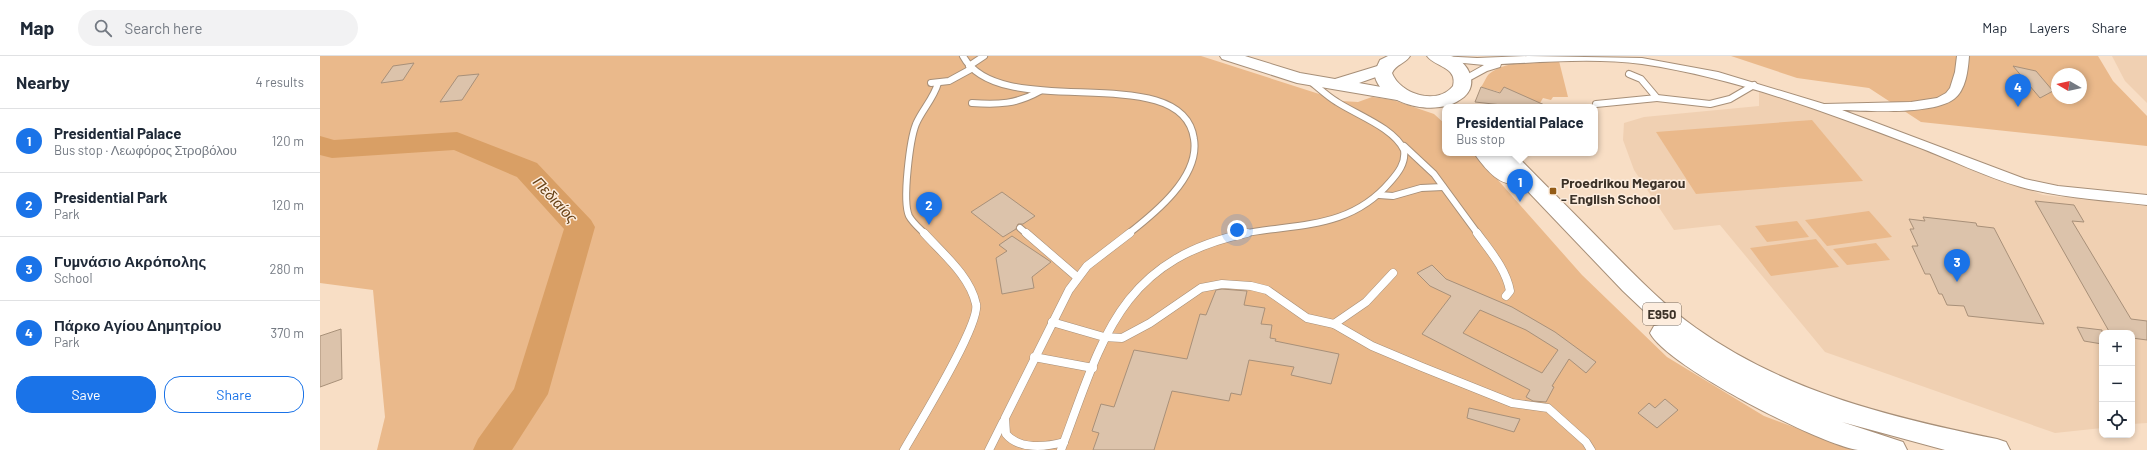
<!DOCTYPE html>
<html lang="en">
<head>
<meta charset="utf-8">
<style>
	:root { --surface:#fff; --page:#f2f2f3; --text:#1f2937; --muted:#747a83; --line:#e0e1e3; --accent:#1a73e8 }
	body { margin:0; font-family:Barlow,sans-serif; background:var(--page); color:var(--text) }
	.controls { position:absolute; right:12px; bottom:12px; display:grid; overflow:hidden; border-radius:8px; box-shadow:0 2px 6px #0003 }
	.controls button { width:36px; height:36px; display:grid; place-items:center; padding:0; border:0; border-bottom:1px solid var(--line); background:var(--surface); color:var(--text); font:20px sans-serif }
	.compass { position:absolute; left:1731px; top:12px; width:36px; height:36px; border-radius:50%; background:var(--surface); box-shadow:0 2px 6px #0003; rotate:279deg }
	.you { position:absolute; left:917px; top:174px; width:14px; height:14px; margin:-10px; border:3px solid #fff; border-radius:50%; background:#1a73e8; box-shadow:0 0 0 6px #1a73e833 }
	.badge { display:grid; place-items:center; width:26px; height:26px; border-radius:50%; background:var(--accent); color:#fff; font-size:13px; font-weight:700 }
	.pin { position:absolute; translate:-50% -33px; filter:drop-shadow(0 1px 2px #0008) }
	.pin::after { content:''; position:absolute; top:21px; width:14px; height:12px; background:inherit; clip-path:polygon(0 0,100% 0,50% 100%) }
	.popup { position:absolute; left:1122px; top:48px; width:156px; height:52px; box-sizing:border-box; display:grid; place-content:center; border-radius:8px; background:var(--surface); filter:drop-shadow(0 1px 3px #0005); font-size:13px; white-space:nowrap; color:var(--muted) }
	.popup b { font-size:15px; color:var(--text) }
	.popup::after { content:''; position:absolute; left:50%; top:100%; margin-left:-8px; border:8px solid transparent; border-top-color:var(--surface) }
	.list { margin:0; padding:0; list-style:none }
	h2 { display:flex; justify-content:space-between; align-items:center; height:52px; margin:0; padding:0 16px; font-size:17px }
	h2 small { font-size:13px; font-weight:400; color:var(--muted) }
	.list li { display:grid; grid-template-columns:26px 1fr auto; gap:12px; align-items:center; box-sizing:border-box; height:64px; padding:0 16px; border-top:1px solid var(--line) }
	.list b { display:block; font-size:15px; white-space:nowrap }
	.list p { margin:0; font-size:13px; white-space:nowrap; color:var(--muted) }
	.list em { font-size:13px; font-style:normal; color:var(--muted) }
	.actions { display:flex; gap:8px; padding:12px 16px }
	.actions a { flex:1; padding:9px 0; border:1px solid var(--accent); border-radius:16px; text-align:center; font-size:14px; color:var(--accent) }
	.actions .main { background:var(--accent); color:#fff }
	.icon { flex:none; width:22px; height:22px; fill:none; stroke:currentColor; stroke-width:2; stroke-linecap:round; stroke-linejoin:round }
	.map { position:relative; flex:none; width:1827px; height:394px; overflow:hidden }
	header { display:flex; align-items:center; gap:24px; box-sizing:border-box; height:56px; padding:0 20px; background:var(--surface); border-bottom:1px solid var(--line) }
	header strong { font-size:19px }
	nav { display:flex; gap:22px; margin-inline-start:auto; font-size:14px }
	.search { width:280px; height:36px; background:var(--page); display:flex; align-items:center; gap:10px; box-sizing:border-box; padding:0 14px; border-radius:22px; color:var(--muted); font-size:15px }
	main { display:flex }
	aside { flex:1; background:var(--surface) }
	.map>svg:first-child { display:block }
</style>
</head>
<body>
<header>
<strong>Map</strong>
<div class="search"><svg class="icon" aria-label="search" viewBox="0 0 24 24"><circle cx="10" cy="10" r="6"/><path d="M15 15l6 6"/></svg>Search here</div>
<nav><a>Map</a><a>Layers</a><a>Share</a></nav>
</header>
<main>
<aside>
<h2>Nearby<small>4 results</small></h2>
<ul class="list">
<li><span class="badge">1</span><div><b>Presidential Palace</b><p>Bus stop · Λεωφόρος Στροβόλου</p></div><em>120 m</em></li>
<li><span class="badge">2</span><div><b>Presidential Park</b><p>Park</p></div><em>120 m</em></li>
<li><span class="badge">3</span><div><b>Γυμνάσιο Ακρόπολης</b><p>School</p></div><em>280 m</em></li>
<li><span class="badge">4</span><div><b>Πάρκο Αγίου Δημητρίου</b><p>Park</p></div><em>370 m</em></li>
</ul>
<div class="actions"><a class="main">Save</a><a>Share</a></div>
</aside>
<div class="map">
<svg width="1827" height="394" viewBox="0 0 1827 394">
	<rect width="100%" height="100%" fill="#f8dec5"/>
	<g fill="#f0d0b2">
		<path d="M1792 0H1827V47L1805 25Z"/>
		<path d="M1439 36 1501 53 1723 139 1827 150V367L1812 368V277H1782V372L1735 377 1505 296 1400 169 1354 174 1314 114 1303 84 1304 67 1324 61 1439 50Z"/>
	</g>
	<g fill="#eab98b" fill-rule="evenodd">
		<path d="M0 0H881L1021 45 1038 46 1052 41 1073 44 1114 58 1125 68V97H1154L1262 219 1347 301 1444 360 1536 394H57L65 361 53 234 0 227Z"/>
		<path d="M1411 0H1778L1793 25 1827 60V90L1601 66 1549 32 1477 22ZM1737 18H1761V42H1737Z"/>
		<path d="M1239 5 1248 41H1233L1231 44 1223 42 1220 47 1161 31C1164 27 1166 21 1169 18 1185 4 1220 5 1239 5Z"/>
		<path d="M1492 64 1543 125 1376 138 1336 76Z"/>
		<path d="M1549 155 1572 181 1507 190 1485 164Z"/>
		<path d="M1477 165 1489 181 1447 186 1435 170Z"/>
		<path d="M1496 183 1519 211 1451 220 1430 192Z"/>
		<path d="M1556 187 1570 204 1527 209 1513 193Z"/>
	</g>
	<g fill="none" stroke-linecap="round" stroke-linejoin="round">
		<path fill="#d99f65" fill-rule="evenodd" d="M137 76 217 107 271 164 275 171 228 338 192 394H153L158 383 194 333 244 173 197 121 134 94 12 102 0 99V80L14 84Z"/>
	</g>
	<g fill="#dcc3ab" stroke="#a89079" fill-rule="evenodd">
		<path d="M94 7 83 24 61 27 73 10Z"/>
		<path d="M1693 10 1716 15 1733 35 1720 42Z"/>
		<path d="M159 18 142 44 120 46 138 20Z"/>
		<path d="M1161 31 1180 37 1184 31 1229 51H1182V49L1155 46Z"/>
		<path d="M682 136 715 160 703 168H698L696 173 683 181 651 156Z"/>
		<path d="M1715 145 1754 149 1764 166 1752 165 1811 263 1827 265V284L1812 282V277H1790Z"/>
		<path d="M1603 161 1656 167 1657 170 1674 172 1724 268 1648 260 1644 250 1627 249 1622 238H1619L1610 218H1605L1592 190H1598L1590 173H1594L1589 163 1605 165Z"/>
		<path d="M692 180 731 206 712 221 714 232 682 238 676 202 687 195 679 189Z"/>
		<path d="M1112 209 1126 223 1192 251 1235 276 1276 306 1266 317 1249 303 1232 330 1234 331 1226 346 1213 345 1206 341 1210 334 1102 278 1131 240 1110 230 1097 217ZM1160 254 1206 274 1238 294 1222 317 1143 277Z"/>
		<path d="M902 233 927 235 924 249 945 252 941 268 952 269 950 282 956 283 955 285 1019 298 1011 328 971 319 974 311 929 304 921 339 911 337 909 345 852 335 834 394H773L779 377 772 375 781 348 794 351 814 294 867 303 880 258 886 259 896 234Z"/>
		<path d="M1757 271 1782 274V288L1764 285Z"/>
		<path d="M21 273 22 323 0 331V280Z"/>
		<path d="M1345 343 1358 354 1337 372 1318 357 1329 347 1335 352Z"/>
		<path d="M1149 352 1200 363 1194 376 1147 362Z"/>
	</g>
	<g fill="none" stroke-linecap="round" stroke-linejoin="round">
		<defs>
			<g id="lane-far1">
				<path d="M643 0C680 69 863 1 874 83 880 121 835 157 808 178"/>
				<path d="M649 10 664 0"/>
				<path d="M1309 18 1321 23 1337 42 1390 48 1410 43 1434 29"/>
				<path d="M611 27 629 25 651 13"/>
				<path d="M652 47C678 49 697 48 720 35"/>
				<path d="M1276 48 1337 42"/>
				<path d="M1084 90 1114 118 1158 178"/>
				<path d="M1059 139 1073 140 1101 132 1123 131"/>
				<path d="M700 172 707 178"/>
				<path d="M605 178C600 173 592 166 589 160 582 145 590 83 596 68 602 54 614 42 618 27"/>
				<path d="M922 178C977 167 1029 174 1070 126 1078 117 1086 107 1084 94 1074 72 1037 59 1017 46 1007 40 999 32 990 25"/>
			</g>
			<g id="lane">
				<path d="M706 177 757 221"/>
				<path d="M1157 177C1170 195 1186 213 1190 235L1186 240"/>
				<path d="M732 266 784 281 802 282 830 267 881 232 902 228 931 230 947 234 987 262 1014 268 1052 290 1102 311 1192 347 1228 352 1266 386 1271 394"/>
				<path d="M1014 268 1046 246 1073 217"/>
				<path d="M714 301 773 312"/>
				<path d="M744 386C726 391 699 394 686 378L685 362 749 234 767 210 810 177"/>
				<path d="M584 394C597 371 661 268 656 248 650 220 623 198 604 177"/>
				<path d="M669 394 683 366"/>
				<path d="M741 394C782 285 798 204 927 177"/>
			</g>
			<path id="street" d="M1119 0 1157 2 1208 0 1322 2 1398 16 1504 48 1591 46 1617 42 1626 37 1630 32 1635 16 1637 0H1649C1648 14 1646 34 1634 43 1613 59 1548 55 1522 54L1705 123 1738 130 1827 139V149C1785 144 1742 142 1701 131 1665 121 1630 103 1595 90 1506 56 1416 22 1322 8 1275 2 1228 6 1181 8L1180 11 1167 15 1143 28 1139 27 1137 25 1139 23 1164 9 1123 5 1119 4 1117 2Z"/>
			<path id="secondary" d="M900 0H925L980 17 1015 23 1064 8 1070 10 1072 13 1070 16 1039 27 1083 35 1089 36 1091 40 1089 44 1083 45 977 27 902 3Z"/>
			<g id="primary">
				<path d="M1068 0H1090C1085 8 1076 8 1072 17 1080 38 1117 50 1133 30 1138 11 1115 11 1107 0 1114 0 1125 0 1131 0 1149 6 1159 28 1144 41 1121 60 1078 52 1060 31 1057 27 1055 22 1054 17L1060 4Z"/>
				<path d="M1154 97H1194C1224 128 1255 158 1285 189 1314 218 1343 249 1376 272 1466 336 1570 361 1677 383L1686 386 1690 394H1625L1522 366 1583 386 1587 394C1572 394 1554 394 1538 394 1499 388 1348 311 1330 277L1334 270 1339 269 1303 235 1197 124 1195 127C1179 131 1163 110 1154 97Z"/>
			</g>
		</defs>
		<use href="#lane-far1" stroke="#a78f78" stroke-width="8"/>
		<use href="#lane" stroke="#a78f78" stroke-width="9"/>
		<use href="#street" stroke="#a78f78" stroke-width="2"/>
		<use href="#secondary" stroke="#a78f78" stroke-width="2"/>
		<use href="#primary" stroke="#a78f78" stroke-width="2"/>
		<use href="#lane-far1" stroke="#fff" stroke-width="6"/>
		<use href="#lane" stroke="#fff" stroke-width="8"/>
		<use href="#street" fill="#fff" fill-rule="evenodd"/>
		<use href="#secondary" fill="#fff" fill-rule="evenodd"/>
		<use href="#primary" fill="#fff" fill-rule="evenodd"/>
	</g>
	<rect fill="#945c17" stroke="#fdedde" stroke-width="1.5" x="1229" y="131" width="8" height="8" rx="2"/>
	<g text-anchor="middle" stroke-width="3" stroke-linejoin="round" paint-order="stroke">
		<rect fill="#fdedde" stroke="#766a5f" stroke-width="1" x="1323" y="247" width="38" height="22" rx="3"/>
		<g font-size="13" font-weight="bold" fill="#3c3228">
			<text x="1342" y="263">E950</text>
		</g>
		<g font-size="14" font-weight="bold" fill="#3c3228" stroke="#fdedde" text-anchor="start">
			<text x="1241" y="132">Proedrikou Megarou<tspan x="1241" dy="16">- English School</tspan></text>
		</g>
		<g font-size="15" font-style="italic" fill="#674115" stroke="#fdedde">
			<text transform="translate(235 144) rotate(47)" y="5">Πεδιαίος</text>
		</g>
	</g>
</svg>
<div class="controls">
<button>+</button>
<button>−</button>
<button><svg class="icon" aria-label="locate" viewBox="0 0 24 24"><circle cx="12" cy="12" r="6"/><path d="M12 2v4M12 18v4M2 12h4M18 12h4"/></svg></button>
</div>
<svg class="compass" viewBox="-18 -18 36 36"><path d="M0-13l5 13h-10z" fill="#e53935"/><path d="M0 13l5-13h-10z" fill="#747a83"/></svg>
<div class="you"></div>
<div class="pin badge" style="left:1200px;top:146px">1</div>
<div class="popup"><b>Presidential Palace</b>Bus stop</div>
<div class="pin badge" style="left:609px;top:169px">2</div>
<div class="pin badge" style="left:1637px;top:226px">3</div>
<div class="pin badge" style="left:1698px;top:51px">4</div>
</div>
</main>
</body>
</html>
